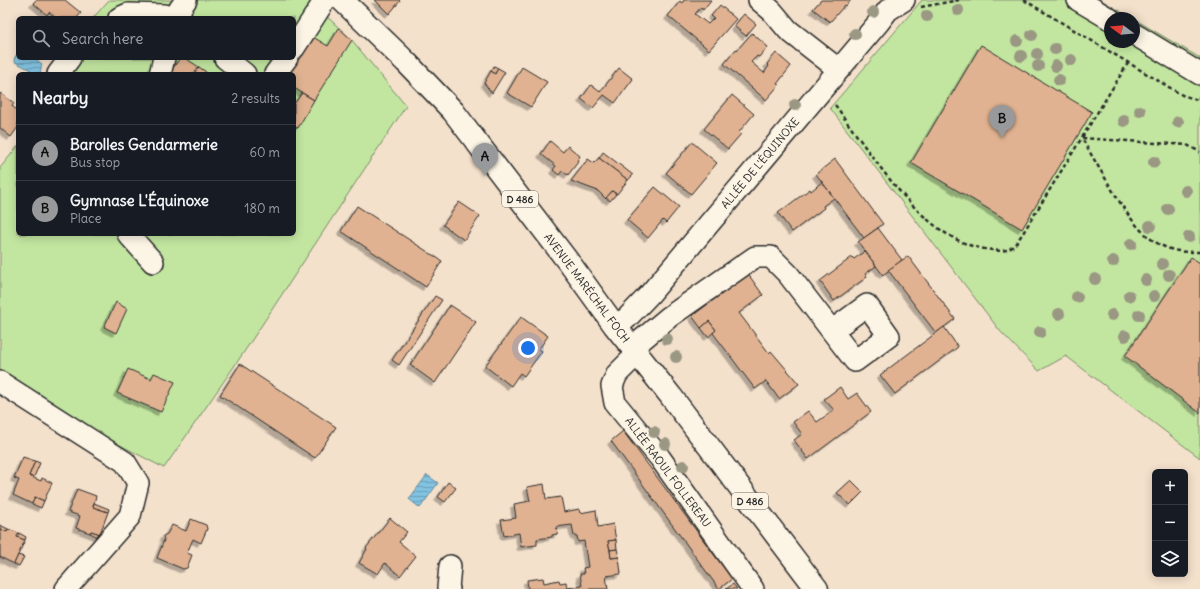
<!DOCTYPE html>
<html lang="en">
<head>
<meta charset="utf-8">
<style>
	:root { --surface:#171b24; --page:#20242c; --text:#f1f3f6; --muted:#9ea1a6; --line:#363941; --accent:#98999b }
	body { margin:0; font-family:Delius,sans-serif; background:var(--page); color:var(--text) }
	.controls { position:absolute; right:12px; bottom:12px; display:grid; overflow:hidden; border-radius:6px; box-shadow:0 2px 10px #0003 }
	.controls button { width:36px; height:36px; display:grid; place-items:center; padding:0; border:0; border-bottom:1px solid var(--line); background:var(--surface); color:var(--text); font:20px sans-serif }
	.compass { position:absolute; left:1104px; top:12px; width:36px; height:36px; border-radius:50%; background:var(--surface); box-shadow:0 2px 10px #0003; rotate:286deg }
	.you { position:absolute; left:528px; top:348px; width:14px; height:14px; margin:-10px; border:3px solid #fff; border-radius:50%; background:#1a73e8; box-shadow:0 0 0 6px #1a73e833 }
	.badge { display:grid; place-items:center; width:26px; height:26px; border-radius:50%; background:var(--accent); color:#111; font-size:13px; font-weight:700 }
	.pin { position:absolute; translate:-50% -33px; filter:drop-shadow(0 1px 2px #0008) }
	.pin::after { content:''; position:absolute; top:21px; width:14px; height:12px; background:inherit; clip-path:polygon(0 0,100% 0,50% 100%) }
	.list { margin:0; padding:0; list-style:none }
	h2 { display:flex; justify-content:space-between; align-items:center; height:52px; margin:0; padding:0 16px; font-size:17px }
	h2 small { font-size:13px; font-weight:400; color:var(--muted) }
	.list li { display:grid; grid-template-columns:26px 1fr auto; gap:12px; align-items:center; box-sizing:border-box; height:56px; padding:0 16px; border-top:1px solid var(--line) }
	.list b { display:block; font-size:15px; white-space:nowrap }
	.list p { margin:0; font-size:13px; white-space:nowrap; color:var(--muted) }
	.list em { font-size:13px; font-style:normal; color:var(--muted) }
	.icon { flex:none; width:22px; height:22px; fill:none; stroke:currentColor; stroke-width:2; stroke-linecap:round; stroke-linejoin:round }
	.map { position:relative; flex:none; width:1200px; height:589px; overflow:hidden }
	.search { position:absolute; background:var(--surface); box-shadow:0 2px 10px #0003; left:16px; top:16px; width:280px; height:44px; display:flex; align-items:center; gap:10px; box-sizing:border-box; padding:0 14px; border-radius:6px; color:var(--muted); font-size:15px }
	.panel { position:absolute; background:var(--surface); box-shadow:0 2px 10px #0003; left:16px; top:72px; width:280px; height:164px; border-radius:6px }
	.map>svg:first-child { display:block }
</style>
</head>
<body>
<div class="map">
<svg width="1200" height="589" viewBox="0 0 1200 589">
	<defs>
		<pattern id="water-rules" width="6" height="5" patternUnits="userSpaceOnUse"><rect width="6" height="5" fill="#82c3e2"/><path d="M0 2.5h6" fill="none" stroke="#6b9fb7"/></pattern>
		<filter id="shadow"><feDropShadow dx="-3.5" dy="3.5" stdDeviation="0" flood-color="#0004"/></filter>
	</defs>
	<rect width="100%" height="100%" fill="#f4e1cc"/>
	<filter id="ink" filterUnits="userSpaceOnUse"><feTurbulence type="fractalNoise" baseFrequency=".025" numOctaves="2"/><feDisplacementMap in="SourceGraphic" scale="8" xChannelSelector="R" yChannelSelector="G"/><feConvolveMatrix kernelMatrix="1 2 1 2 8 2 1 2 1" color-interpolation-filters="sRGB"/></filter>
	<g filter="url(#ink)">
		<g fill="#c2e6a0" stroke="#768866">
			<path d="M109 0H309L351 39 406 106 244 352 164 468 0 382V168L18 146V234H294V74H46L60 58H294V18H93Z"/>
			<path d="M922 0H1101L1132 18H1110V42H1134V19L1200 58V458L1066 356 1039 371 1000 331 830 108Z"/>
		</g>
		<g fill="url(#water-rules)" stroke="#5f8699">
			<path d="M18 52V58H34L42 64 40 74H32L29 69 15 62 14 59Z"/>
			<path d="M427 475 438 483 420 508 409 499Z"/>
		</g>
		<g fill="#e0b291" stroke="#2b2b2b" filter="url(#shadow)">
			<path d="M36 0H65L81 13 77 18H56L49 12 47 15 33 3Z"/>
			<path d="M375 0H399L400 1 389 14Z"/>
			<path d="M684 0H711L703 10 701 7 695 14 708 24 714 18 711 16 720 5 736 19 709 50 668 16 680 1 682 3Z"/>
			<path d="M821 0H851L846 6 845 5 830 22 813 9Z"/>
			<path d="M744 14 756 24 746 36 734 26Z"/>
			<path d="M339 28 352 40 314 100 294 88V74H289L313 37 328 46Z"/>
			<path d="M752 33 768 47 759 57 757 56 751 62 764 73 769 66 767 64 776 53 791 66 777 84 779 85 766 100 724 64 736 49 737 50Z"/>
			<path d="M981 45 1092 112 1022 229 911 163Z"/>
			<path d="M180 58H185L199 67 194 74H169Z"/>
			<path d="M494 66 498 68 495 74 491 71Z"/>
			<path d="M199 67 206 72 204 74H194Z"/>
			<path d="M522 67 547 82 531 107 507 93Z"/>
			<path d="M498 68 505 72 492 93 484 83 491 71 495 74Z"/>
			<path d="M619 68 633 79 615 103 604 95 593 108 581 99 591 85 600 92Z"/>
			<path d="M0 93 14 103 12 106 18 111V127L11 137 0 128Z"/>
			<path d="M302 93 314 100 298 128 294 126V104Z"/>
			<path d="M732 95 754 114 739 132 741 134 728 149 704 129Z"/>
			<path d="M550 141 563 152 568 146 580 156 577 161 578 162 568 175 562 171 559 175 553 170 556 166 541 154Z"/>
			<path d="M692 142 717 163 691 194 666 173Z"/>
			<path d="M603 152 633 175 628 180 599 158Z"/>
			<path d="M599 158 628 180 617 194 612 191 606 199 598 191 571 181 588 159 594 163Z"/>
			<path d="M835 159 883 224 864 238 816 174Z"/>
			<path d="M822 182 834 198 823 206 824 208 792 232 778 213 810 189 811 191Z"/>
			<path d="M655 187 679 207 666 223 663 220 648 238 627 220Z"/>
			<path d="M612 191 616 194 610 201 606 198Z"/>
			<path d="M459 202 480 216 464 240 443 225Z"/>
			<path d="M357 206 442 261 426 287 341 231Z"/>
			<path d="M878 228 902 260 883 275 858 242Z"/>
			<path d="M865 251 876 266 865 274 867 277 834 301 820 281 852 257 854 259Z"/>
			<path d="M908 256 955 319 936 333 888 270Z"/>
			<path d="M1191 257 1200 263V413L1125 356Z"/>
			<path d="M748 274 763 295 739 313 769 353 771 351 799 384 779 399 766 381 755 389 713 333 716 330 709 321 701 328 692 316Z"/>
			<path d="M435 296 442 300 399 365 392 360Z"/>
			<path d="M116 302 127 309 116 333 104 327Z"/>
			<path d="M450 305 476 322 435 383 410 365Z"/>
			<path d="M521 317 548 336 539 349 542 351 524 376 520 373 511 386 485 366Z"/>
			<path d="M709 321 716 330 708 337 701 328Z"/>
			<path d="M944 327 958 347 895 394 880 375Z"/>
			<path d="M240 364 336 427 315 458 220 395Z"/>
			<path d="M128 369 151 379 154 373 175 382 161 412 117 393Z"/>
			<path d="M840 387 848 399 857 393 871 412 808 459 794 440 802 434 793 422 808 411 817 422 834 410 824 399Z"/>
			<path d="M623 431 732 579 719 589 611 441Z"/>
			<path d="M23 457 35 461 29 476 41 481 42 478 52 483 44 501 35 497 32 504 13 495 19 480 14 478Z"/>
			<path d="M35 461 40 463 34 477 29 476Z"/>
			<path d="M851 480 863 492 850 505 837 493Z"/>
			<path d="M448 482 456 488 445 502 438 497Z"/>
			<path d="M544 484 546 499 561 497 564 512 579 509 580 513 596 510 598 527 613 524 616 540 608 541 610 550 611 558 619 557 621 574 606 576 608 589H528L527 580 543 578 544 583 559 580 560 583 566 582 567 588 582 586 580 574H584L583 568 588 567 584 541 578 542 577 536H574L572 525 556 527 558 534 552 535V537L537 539V545L521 547 519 533 504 536 501 520 516 518 514 504 530 501 527 487Z"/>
			<path d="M77 489 96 496 93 507 108 512 100 534 91 531 90 533 76 528 80 516 68 512Z"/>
			<path d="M35 497 44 501 41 508 32 504Z"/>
			<path d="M94 503 109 509 108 512 93 507Z"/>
			<path d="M390 518 407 532 399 542 416 556 400 576 385 563 378 574 359 563 367 549 366 548Z"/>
			<path d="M191 519 206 525 207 529 201 543 193 539 187 553 192 555 187 568 183 569 157 558 164 540 163 536 167 534 172 525 186 531Z"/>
			<path d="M0 525 8 529 7 532 0 529Z"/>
			<path d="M0 529 7 532 8 529 19 533 17 537 25 540 14 564 0 557Z"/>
			<path d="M91 531 100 534 98 537 90 533Z"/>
			<path d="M19 533 26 537 25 540 17 537Z"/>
			<path d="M616 540 617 549 610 550 608 541Z"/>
			<path d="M617 549 619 557 611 558 610 550Z"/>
			<path d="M18 555 24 557 19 566 14 564Z"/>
			<path d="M733 584 737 589H726Z"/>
		</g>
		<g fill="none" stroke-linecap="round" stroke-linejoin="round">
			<defs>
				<g id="minor">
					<path d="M759 0 772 11 788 30 838 69"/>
					<path d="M1078 0 1110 19"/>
					<path d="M119 18 128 14 165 15 170 18"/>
					<path d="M181 18 179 10 186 0"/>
					<path d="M1134 34 1200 74"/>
					<path d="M294 48 325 0"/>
					<path d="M225 58 245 74"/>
					<path d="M58 74 70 58"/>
					<path d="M160 74 164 58"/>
					<path d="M275 74 287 58"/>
					<path d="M128 234 153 262"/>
					<path d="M615 326 627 318 649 295 879 22 888 10 904 0"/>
					<path d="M632 348 669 317 755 257H771L788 274 855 361 889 336 867 305 833 330"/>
					<path d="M638 355 628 363 617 374 612 386 615 403 660 458 753 589"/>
					<path d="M0 382 125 462 138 483 130 516 66 589"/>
					<path d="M449 589 448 588 450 566"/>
				</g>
				<path id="major" d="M342 0 406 62 453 111 573 268 615 326 670 395 817 589"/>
			</defs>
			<use href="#minor" stroke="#2b2b2b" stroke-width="24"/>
			<use href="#major" stroke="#2b2b2b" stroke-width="25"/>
			<g stroke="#2b2b2b" stroke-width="2.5" stroke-dasharray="4 3" stroke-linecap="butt">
				<path d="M1024 0 1182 95 1198 100 1200 96"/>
				<path d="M921 7 959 0"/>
				<path d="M835 105C840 111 844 118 849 125 882 169 927 240 985 249 993 250 1005 253 1012 247 1016 244 1020 237 1023 233L1128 63"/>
				<path d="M1200 252C1190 252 1179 252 1170 249 1141 239 1126 212 1111 188 1101 171 1091 155 1082 138L1187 145 1200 152"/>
			</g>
			<use href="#minor" stroke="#fcf5e5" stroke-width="21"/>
			<use href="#major" stroke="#fcf5e5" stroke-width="22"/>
		</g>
		<g fill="#9a9783">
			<circle cx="958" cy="10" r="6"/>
			<circle cx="873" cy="12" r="6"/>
			<circle cx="927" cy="16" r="6"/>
			<circle cx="855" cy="34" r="6"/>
			<circle cx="1032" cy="35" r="6"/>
			<circle cx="1017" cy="41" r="6"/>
			<circle cx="1055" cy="49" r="6"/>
			<circle cx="1037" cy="54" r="6"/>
			<circle cx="1021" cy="56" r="6"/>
			<circle cx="1071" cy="60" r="6"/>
			<circle cx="1038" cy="66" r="6"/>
			<circle cx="1056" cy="66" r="6"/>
			<circle cx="1059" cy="80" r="6"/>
			<circle cx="795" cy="105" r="6"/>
			<circle cx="1140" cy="111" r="6"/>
			<circle cx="1124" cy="121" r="6"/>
			<circle cx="1178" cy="122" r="6"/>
			<circle cx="1154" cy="162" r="6"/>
			<circle cx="1186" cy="191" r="6"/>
			<circle cx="1168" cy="209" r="6"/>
			<circle cx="1150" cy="226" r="6"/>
			<circle cx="1189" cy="237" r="6"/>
			<circle cx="1131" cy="244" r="6"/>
			<circle cx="1113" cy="261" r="6"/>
			<circle cx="1162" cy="264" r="6"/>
			<circle cx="1169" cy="275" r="6"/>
			<circle cx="1095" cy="279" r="6"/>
			<circle cx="1146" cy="280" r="6"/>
			<circle cx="1129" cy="296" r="6"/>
			<circle cx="1154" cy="296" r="6"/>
			<circle cx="1077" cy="297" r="6"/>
			<circle cx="1059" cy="314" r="6"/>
			<circle cx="1112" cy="315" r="6"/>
			<circle cx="1139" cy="315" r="6"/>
			<circle cx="1040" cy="332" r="6"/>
			<circle cx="1125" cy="336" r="6"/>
			<circle cx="667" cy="339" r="6"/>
			<circle cx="676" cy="357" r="6"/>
			<circle cx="654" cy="432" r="6"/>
			<circle cx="665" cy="444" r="6"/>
			<circle cx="683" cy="466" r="6"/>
		</g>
	</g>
	<g text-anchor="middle" stroke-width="4" stroke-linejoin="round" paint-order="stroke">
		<g fill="#fcf5e5" stroke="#6a6863" stroke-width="1">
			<rect x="502" y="191" width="36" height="16" rx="3"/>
			<rect x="732" y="493" width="36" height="16" rx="3"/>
		</g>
		<g font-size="10" font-weight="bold" fill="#2b2b2b">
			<text x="520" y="203">D 486</text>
			<text x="750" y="505">D 486</text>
		</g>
		<g font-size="11" fill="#2b2b2b" stroke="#fcf5e5">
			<text transform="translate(760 163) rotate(-50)" y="4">ALLÉE DE L'ÉQUINOXE</text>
			<text transform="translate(587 288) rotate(53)" y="4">AVENUE MARÉCHAL FOCH</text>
			<text transform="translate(668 472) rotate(53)" y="4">ALLÉE RAOUL FOLLEREAU</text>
		</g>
	</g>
</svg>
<div class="controls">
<button>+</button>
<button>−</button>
<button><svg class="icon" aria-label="layers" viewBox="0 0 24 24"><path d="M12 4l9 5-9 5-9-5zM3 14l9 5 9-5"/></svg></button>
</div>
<svg class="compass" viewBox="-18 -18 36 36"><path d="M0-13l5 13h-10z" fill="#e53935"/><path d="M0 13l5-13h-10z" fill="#9ea1a6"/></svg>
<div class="you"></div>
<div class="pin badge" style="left:485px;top:176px">A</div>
<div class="pin badge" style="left:1002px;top:138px">B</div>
<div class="search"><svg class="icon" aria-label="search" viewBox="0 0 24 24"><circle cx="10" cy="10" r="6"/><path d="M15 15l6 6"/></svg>Search here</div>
<section class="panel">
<h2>Nearby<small>2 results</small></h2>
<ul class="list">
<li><span class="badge">A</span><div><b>Barolles Gendarmerie</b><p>Bus stop</p></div><em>60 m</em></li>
<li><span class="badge">B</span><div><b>Gymnase L'Équinoxe</b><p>Place</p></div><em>180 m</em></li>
</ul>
</section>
</div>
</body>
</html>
